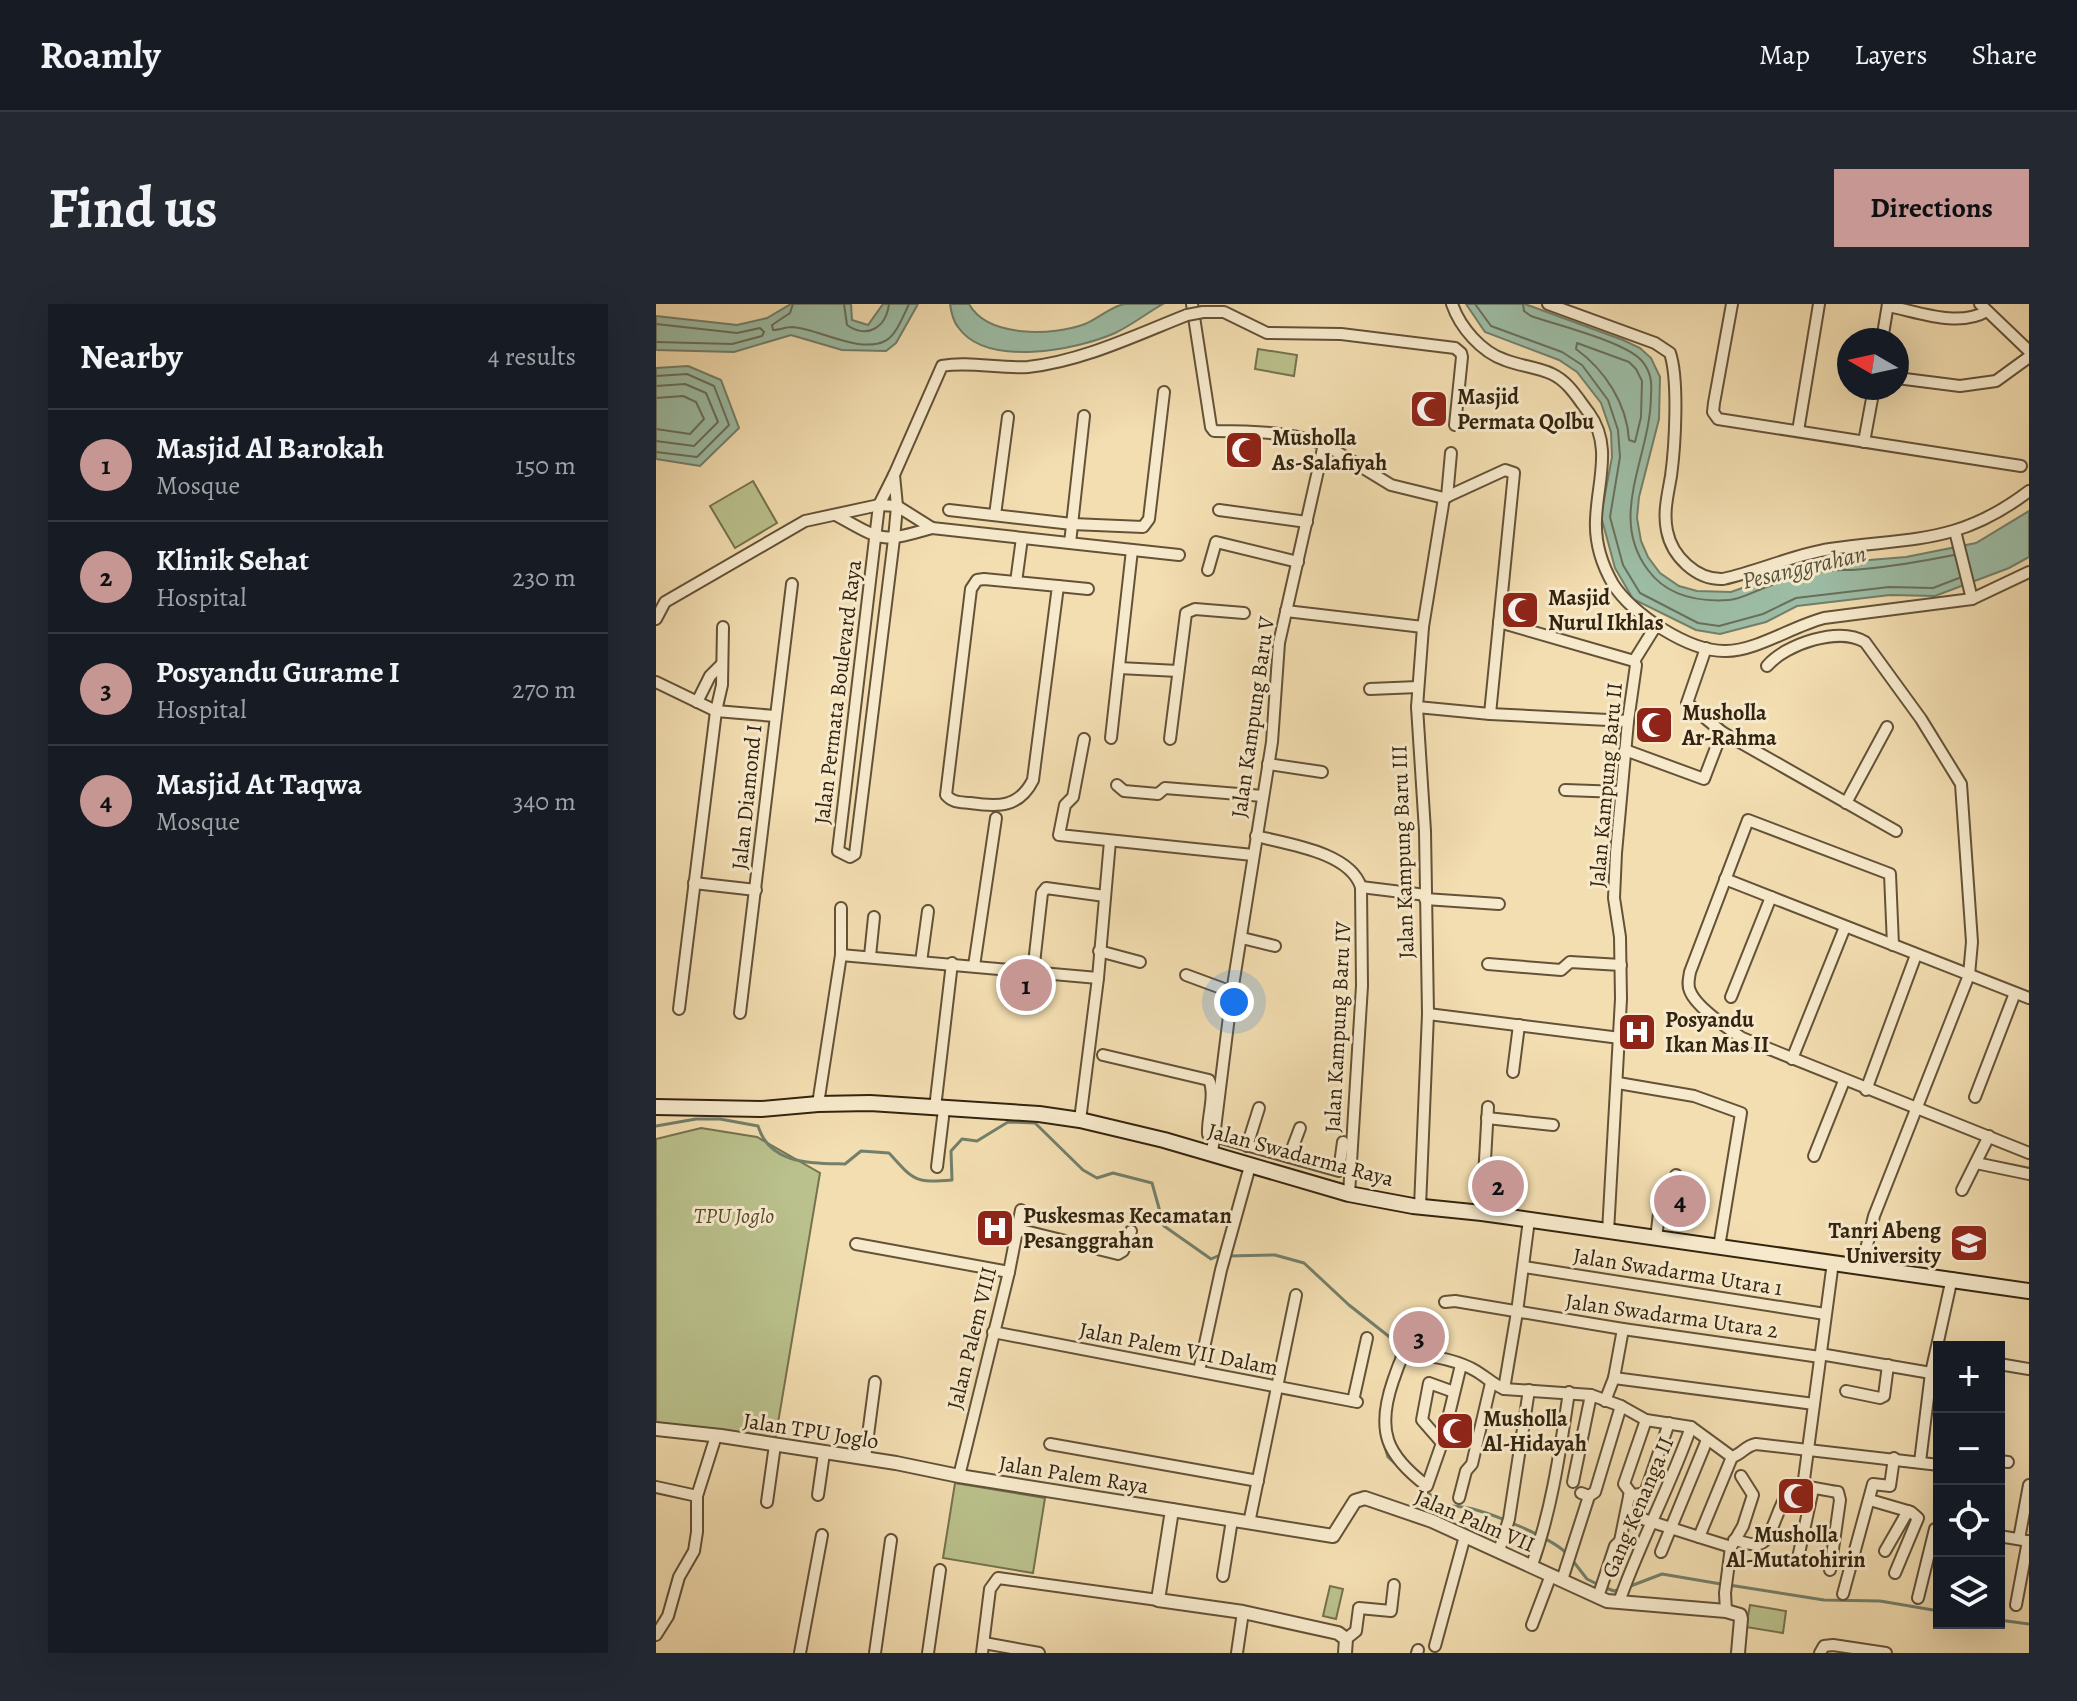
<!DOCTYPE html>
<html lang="en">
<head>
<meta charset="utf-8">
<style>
	:root { --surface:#171b24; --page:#242831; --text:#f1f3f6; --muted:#9ea1a6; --line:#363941; --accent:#c59692 }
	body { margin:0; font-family:Alegreya,serif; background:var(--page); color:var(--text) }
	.controls { position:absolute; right:24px; bottom:24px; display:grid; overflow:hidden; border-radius:0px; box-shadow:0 8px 32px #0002 }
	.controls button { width:72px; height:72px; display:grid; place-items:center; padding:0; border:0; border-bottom:2px solid var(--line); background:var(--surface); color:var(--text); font:40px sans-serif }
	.compass { position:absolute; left:1181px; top:24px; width:72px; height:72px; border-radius:50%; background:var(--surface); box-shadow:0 8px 32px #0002; rotate:279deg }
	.you { position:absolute; left:578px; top:698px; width:28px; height:28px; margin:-20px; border:6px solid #fff; border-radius:50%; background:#1a73e8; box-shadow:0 0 0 12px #1a73e833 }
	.badge { display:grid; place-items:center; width:52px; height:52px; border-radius:50%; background:var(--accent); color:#111; font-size:26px; font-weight:700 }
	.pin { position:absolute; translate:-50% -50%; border:4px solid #fff; box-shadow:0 2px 8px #0006 }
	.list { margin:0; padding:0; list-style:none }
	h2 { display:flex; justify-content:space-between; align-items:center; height:104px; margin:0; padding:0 32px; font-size:34px }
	h2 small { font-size:26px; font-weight:400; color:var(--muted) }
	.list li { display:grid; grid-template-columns:52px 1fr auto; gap:24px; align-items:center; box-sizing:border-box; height:112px; padding:0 32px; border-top:2px solid var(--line) }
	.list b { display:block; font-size:30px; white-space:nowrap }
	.list p { margin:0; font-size:26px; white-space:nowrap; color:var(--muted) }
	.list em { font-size:26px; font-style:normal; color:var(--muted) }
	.icon { flex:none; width:44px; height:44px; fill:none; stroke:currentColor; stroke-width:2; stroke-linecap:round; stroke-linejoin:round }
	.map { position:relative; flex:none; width:1373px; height:1349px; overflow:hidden; border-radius:0px }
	header { display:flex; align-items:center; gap:48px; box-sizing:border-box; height:112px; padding:0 40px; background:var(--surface); border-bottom:2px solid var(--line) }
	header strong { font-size:38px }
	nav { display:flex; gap:44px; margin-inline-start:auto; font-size:28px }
	.intro { display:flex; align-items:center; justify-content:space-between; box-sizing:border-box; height:192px; padding:0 48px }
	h1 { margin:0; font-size:56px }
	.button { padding:20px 36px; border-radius:0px; background:var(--accent); color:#111; font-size:28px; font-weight:700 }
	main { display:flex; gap:48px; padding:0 48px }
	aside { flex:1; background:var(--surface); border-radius:0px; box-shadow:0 8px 32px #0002 }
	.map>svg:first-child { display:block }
</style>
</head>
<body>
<header>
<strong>Roamly</strong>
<nav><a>Map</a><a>Layers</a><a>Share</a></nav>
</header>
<div class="intro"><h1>Find us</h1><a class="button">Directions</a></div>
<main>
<aside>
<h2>Nearby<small>4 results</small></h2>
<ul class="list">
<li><span class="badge">1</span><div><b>Masjid Al Barokah</b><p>Mosque</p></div><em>150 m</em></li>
<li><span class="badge">2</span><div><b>Klinik Sehat</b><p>Hospital</p></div><em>230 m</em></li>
<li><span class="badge">3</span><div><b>Posyandu Gurame I</b><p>Hospital</p></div><em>270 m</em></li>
<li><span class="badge">4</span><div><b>Masjid At Taqwa</b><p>Mosque</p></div><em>340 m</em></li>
</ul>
</aside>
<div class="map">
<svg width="1373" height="1349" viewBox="0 0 1373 1349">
	<rect width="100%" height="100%" fill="#f3deb1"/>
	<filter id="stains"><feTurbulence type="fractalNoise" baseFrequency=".0025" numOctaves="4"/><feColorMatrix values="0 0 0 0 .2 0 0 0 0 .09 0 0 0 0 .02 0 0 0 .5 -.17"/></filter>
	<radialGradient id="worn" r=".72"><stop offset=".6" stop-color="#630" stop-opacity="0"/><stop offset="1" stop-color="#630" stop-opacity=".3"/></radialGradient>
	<g fill="#bac18c" stroke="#76724e" stroke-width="2">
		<path d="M602 45 641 51 638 72 599 65Z"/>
		<path d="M97 177 121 219 79 244 54 202Z"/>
		<path d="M45 824 101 833 164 869 119 1137 0 1123V835Z"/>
		<path d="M299 1179 389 1194 377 1269 287 1254Z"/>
		<path d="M674 1282 687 1285 680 1315 667 1312Z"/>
		<path d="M1094 1301 1130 1307 1127 1329 1090 1323Z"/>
	</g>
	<g fill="#9dbda6" stroke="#737f6a" stroke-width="2">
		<path d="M135 0H195L196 16 212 21 227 0H262L240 39 230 47 186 46 135 31 78 48 0 46V12L81 21 111 14Z"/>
		<path d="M294 0H313C332 34 397 32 429 20 442 15 455 2 469 0 480 0 495 0 507 0 491 9 476 21 459 29 421 46 330 64 302 23 297 17 295 7 294 0Z"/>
		<path d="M810 0H869L967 36 984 44 995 54 1004 73 1003 115 983 193 981 214 985 237 992 253 1004 269 1023 282 1041 287 1075 288 1142 264 1164 260 1250 253 1320 239 1373 207V253L1353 264 1279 292 1234 291 1141 302 1110 318 1064 330 1040 326 977 295 959 264 945 212 956 153 955 128 945 99 921 68 903 56 829 28Z"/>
		<path d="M32 62 65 76 83 124 44 162 0 155V64Z"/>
	</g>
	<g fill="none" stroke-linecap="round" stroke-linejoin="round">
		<g stroke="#68705a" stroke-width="2">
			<path d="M137 0 134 9 116 21 117 26C123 26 130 23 136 23 161 24 203 50 229 37 240 32 248 10 253 0"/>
			<path d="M188 0 191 21C211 35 230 24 233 0"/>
			<path d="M819 0 835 22 906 48 926 61 952 96 962 126 964 153 954 213 967 261 984 289 1042 319 1063 322 1107 310 1140 294 1233 283 1277 284 1303 274"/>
			<path d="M867 0 868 7 875 12C901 21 970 38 986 57 995 68 996 78 995 91 995 152 951 212 992 266 1011 292 1043 298 1073 296 1085 295 1097 288 1108 284 1125 278 1142 272 1160 269 1175 265 1192 267 1208 265 1239 262 1268 257 1298 251"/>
			<path d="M0 20 81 29 104 24 108 28 106 32 76 40 0 38"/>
			<path d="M921 39 973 58 980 65 986 77 985 113 979 138 973 136C971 100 949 66 920 45Z"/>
			<path d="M0 72 31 70 58 82 73 121 41 153 0 148"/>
			<path d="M0 82 29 80 50 89 62 118 38 142 0 137"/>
			<path d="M0 94 27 92 40 98 48 115 34 130 0 125"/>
		</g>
		<g stroke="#737f6a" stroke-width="3">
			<path d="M0 822 40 815H64L102 822C114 861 156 859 189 860L205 847 233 849C258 877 259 879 296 876L295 847 306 835 321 837 352 818 379 819 427 866 441 874 457 869 496 879 508 922 555 955 564 951"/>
			<path d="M572 952 619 951 648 959 693 1001 740 1038V1056"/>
			<path d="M726 1133 732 1153 743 1163"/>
			<path d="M767 1184 787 1202C793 1202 800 1202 806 1203 828 1205 899 1235 912 1251"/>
			<path d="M917 1257 931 1275 943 1281"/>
			<path d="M1073 1281 1168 1296 1224 1297 1283 1307"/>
			<path d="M972 1283 1006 1270 1065 1280"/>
			<path d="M950 1284 958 1287 965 1285"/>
			<path d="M1343 1316 1373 1320"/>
		</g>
		<defs>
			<g id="minor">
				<path d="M536 0 555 123 558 127C596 127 633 128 668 140L735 181 788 194"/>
				<path d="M796 0C804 23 825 48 849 56 864 62 881 63 896 70 913 78 922 95 933 109 957 142 941 179 940 216 939 238 946 261 957 280 976 310 1033 348 1070 347 1100 347 1137 322 1168 314L1316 295 1373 268"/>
				<path d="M892 0 999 39 1014 49C1023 76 1019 143 1015 172 1012 190 1007 208 1011 227 1016 252 1040 276 1067 275 1103 267 1137 251 1174 245 1256 233 1302 241 1373 187"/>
				<path d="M1076 0 1058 99 1057 108 1062 115 1365 162"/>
				<path d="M1324 0 1373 47"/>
				<path d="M1232 2C1263 8 1302 24 1331 7"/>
				<path d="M547 8H568L611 29 685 30 799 44 805 49 806 53 799 121"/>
				<path d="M1226 36 1232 0"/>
				<path d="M1241 74 1304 82 1340 77 1373 53"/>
				<path d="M1142 127 1163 0"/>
				<path d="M1208 138 1218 84"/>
				<path d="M238 171 241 202 238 235 199 550 194 553 182 547 223 201Z"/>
				<path d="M238 171 286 62C313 57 344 65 372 63 427 57 480 31 531 11"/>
				<path d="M791 193 795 149"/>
				<path d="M788 194 849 166 858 169 834 410"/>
				<path d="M293 206 416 220 487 223 493 215 508 88"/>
				<path d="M563 206 651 218"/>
				<path d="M180 211C227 237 224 239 276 224"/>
				<path d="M339 211 352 113"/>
				<path d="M1299 227 1316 295"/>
				<path d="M414 239 428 112"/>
				<path d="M552 266 560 238 642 258"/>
				<path d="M328 275 402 282 377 476C363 504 342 503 314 499 304 498 297 499 290 491L315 285 321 276Z"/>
				<path d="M360 278 366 234"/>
				<path d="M402 282 432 285"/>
				<path d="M630 307 767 323"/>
				<path d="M0 315 9 298 149 217 223 201 241 202 276 224 523 251"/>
				<path d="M843 318 978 357 980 361 972 417 960 549 958 594 964 633 965 695 952 928"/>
				<path d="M1050 344 1031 399 1066 428"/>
				<path d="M978 357 1001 320"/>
				<path d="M1111 362C1130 340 1183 322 1209 338L1265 415 1305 480 1316 638 1313 671 1218 912 1206 962"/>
				<path d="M463 364 522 367"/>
				<path d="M0 378 60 407 119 412"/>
				<path d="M714 385 762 383"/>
				<path d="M41 398 54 372 66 360"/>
				<path d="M761 403 834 410 972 417"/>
				<path d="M455 434 476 246"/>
				<path d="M428 435 417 493 409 501 403 531 597 551"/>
				<path d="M514 435 530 309 539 305 588 309"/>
				<path d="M969 446 1048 475 1066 428 1240 527"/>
				<path d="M612 460 666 468"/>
				<path d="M461 481 468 487 502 490 509 484 607 492"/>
				<path d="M909 486 965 488"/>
				<path d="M1190 499 1231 423"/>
				<path d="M600 532C631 540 694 548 705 583L706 682 693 890"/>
				<path d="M1069 575 1373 694"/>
				<path d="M38 579 100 586"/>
				<path d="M705 583 770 591"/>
				<path d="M769 595 843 600"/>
				<path d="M586 634 619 642"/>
				<path d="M1237 641 1234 570 1092 516 1034 668C1033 675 1031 681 1034 687 1040 703 1071 724 1086 734L1373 849"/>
				<path d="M443 647 484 658"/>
				<path d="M185 651 442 674"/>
				<path d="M214 652 218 613"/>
				<path d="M265 658 272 607"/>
				<path d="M832 660 905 666 914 658 965 661"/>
				<path d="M318 662 340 514"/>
				<path d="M377 668 386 589 390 584 449 592"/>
				<path d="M530 671 576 688"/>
				<path d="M1075 693 1115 593"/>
				<path d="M23 705 60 407 66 381 67 323"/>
				<path d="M84 709 136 280"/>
				<path d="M772 710 964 734"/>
				<path d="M447 751 553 776C560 791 551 813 552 830L558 832 683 867 687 838"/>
				<path d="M1136 755 1189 623"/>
				<path d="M857 768 863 721"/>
				<path d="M962 779 1038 792 1085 809 1063 943"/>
				<path d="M1210 786 1260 651"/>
				<path d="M1319 793 1359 689"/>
				<path d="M162 800 185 651V604"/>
				<path d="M279 804 296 659"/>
				<path d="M831 814 897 821"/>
				<path d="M424 816 442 674 454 537"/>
				<path d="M591 842 603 804"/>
				<path d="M556 849 576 688 616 438 623 339 668 140"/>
				<path d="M1158 852 1188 777"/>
				<path d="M633 853 644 824"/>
				<path d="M1320 859 1373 870"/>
				<path d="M281 863 288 805"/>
				<path d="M1306 886 1333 832"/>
				<path d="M764 903 772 710 769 527 761 403 767 323 788 194"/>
				<path d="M826 909 832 803"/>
				<path d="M361 925 462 950 467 947 475 927"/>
				<path d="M1000 935 1003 909 1020 871"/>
				<path d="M200 940 353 968"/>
				<path d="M868 963 1169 1010"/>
				<path d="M789 998 799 997 967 1025 1164 1053"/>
				<path d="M337 1028 701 1098"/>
				<path d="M1164 1050 1275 1069"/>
				<path d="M1343 1060 1373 1065"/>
				<path d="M805 1061 786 1139 771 1182C730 1151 720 1127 737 1077 741 1067 743 1056 750 1048 773 1052 800 1055 820 1067 830 1073 837 1080 848 1085L935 1091 965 1102 990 1116 1035 1123 1076 1153C1086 1150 1089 1142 1100 1140L1283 1161"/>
				<path d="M543 1067 565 966 594 862"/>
				<path d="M958 1074 1158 1100"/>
				<path d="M848 1085 861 1008 873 916"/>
				<path d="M1190 1087 1224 1094 1228 1092 1232 1061"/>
				<path d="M697 1097 711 1034"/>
				<path d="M949 1097 958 1074 967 1025"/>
				<path d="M786 1139 766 1116 773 1079 798 1088"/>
				<path d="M394 1140 602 1177"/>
				<path d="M209 1154 219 1078"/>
				<path d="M1343 1157 1352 1158"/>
				<path d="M1264 1158 1275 1069 1296 974"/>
				<path d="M303 1172 353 968 365 906"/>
				<path d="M917 1178 935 1091"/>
				<path d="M0 1183 41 1192V1228L38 1247 23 1273 12 1312 0 1331"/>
				<path d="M1147 1183 1177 958"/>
				<path d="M925 1189 933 1192 939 1188 965 1102"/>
				<path d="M162 1191 168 1149"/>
				<path d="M41 1192 60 1132"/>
				<path d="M973 1192 989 1189 1013 1119"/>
				<path d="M803 1194 810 1167 816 1160 835 1079"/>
				<path d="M1214 1196 1255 1208 1262 1214 1239 1269"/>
				<path d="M111 1198 119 1141"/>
				<path d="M971 1210 1043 1233"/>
				<path d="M593 1219 640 991"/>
				<path d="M1343 1232 1367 1236"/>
				<path d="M1363 1235 1373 1181"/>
				<path d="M1078 1236C1085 1237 1096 1242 1103 1240 1117 1238 1122 1195 1136 1186 1148 1179 1169 1187 1182 1188L1184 1196 1174 1266"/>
				<path d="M1075 1243 1043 1233 1076 1153"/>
				<path d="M843 1247 853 1215 873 1086"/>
				<path d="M1229 1247 1252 1207"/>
				<path d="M1005 1248 1051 1136"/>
				<path d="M1142 1254 1157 1185"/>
				<path d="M876 1261C896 1205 904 1147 913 1088"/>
				<path d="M567 1272 576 1216"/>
				<path d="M906 1276 933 1192"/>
				<path d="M1187 1290 1217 1180 1234 1182 1238 1154"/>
				<path d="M942 1293 959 1242 964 1237 974 1188 968 1180 990 1116"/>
				<path d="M1262 1294 1279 1225"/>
				<path d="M963 1298C984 1238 1014 1183 1035 1123"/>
				<path d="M1360 1301 1372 1237"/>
				<path d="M1070 1307 1069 1289 1075 1243 1087 1222 1097 1191 1085 1172"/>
				<path d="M876 1321 895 1271"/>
				<path d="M690 1335 700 1327 703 1304 735 1307 738 1281"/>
				<path d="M328 1339 383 1349"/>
				<path d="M779 1342 809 1232"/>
				<path d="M144 1349 166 1231"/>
				<path d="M219 1349 235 1236"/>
				<path d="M272 1349 284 1266"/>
				<path d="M326 1349 334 1285 342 1274 502 1296"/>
				<path d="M581 1349 587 1308"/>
				<path d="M761 1349 762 1346"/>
				<path d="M1164 1349 1168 1342 1177 1341 1230 1349"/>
			</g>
			<g id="tertiary">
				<path d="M0 1125 65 1132 240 1159 303 1172 516 1206 502 1296 587 1308 682 1329 690 1335 689 1349"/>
				<path d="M516 1206 677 1232 699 1197 709 1194 776 1217 951 1297 1070 1307 1084 1311 1085 1315 1082 1349"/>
			</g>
			<path id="secondary" d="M0 803 105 805 162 800 214 799 383 810 424 816 508 836 693 890 757 902 826 909 1373 987"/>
		</defs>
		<use href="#minor" stroke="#635238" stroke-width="14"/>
		<use href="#tertiary" stroke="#635238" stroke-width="16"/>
		<use href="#secondary" stroke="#33230f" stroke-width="18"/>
		<use href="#minor" stroke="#f7eacc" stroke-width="10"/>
		<use href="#tertiary" stroke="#f7eacc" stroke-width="12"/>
		<use href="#secondary" stroke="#f7eacc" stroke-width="14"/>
		<defs>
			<path id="minor-bridge" d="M531 11 547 8"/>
		</defs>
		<use href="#minor-bridge" stroke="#635238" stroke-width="14" stroke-linecap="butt"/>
		<use href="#minor-bridge" stroke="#f7eacc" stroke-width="10"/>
	</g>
	<defs>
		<symbol id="mosque-square" viewBox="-11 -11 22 22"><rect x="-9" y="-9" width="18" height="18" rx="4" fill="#8f2418" stroke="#f7eacc"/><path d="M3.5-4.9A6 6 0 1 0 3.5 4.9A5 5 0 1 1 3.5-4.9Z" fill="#fff"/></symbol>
		<symbol id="hospital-square" viewBox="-11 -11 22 22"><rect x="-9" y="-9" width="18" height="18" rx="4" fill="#8f2418" stroke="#f7eacc"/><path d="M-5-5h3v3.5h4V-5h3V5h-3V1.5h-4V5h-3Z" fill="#fff"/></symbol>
		<symbol id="university-square" viewBox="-11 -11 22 22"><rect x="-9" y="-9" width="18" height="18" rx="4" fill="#8f2418" stroke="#f7eacc"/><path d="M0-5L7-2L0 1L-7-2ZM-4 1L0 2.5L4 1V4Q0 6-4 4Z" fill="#fff"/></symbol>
	</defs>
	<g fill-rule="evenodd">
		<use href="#mosque-square" x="751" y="83" width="44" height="44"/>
		<use href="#mosque-square" x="566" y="124" width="44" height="44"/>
		<use href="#mosque-square" x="842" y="284" width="44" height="44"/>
		<use href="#mosque-square" x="976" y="399" width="44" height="44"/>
		<use href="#hospital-square" x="959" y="706" width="44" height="44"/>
		<use href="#hospital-square" x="317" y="902" width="44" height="44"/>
		<use href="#university-square" x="1291" y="917" width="44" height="44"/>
		<use href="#mosque-square" x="777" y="1105" width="44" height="44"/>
		<use href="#mosque-square" x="1118" y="1170" width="44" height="44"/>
	</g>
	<g text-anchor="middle" stroke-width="6" stroke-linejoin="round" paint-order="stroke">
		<g font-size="22" font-weight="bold" fill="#33230f" stroke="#f7eacc" text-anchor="start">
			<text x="801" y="100">Masjid<tspan x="801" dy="25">Permata Qolbu</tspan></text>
			<text x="616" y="141">Musholla<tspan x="616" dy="25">As-Salafiyah</tspan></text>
			<text x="892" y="301">Masjid<tspan x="892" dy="25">Nurul Ikhlas</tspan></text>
			<text x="1026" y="416">Musholla<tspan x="1026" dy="25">Ar-Rahma</tspan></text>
			<text x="1009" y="723">Posyandu<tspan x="1009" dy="25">Ikan Mas II</tspan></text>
			<text x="367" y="919">Puskesmas Kecamatan<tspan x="367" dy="25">Pesanggrahan</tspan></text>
			<text x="1285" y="934" text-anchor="end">Tanri Abeng<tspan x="1285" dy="25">University</tspan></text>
			<text x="827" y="1122">Musholla<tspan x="827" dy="25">Al-Hidayah</tspan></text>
			<text x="1140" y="1238" text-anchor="middle">Musholla<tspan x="1140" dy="25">Al-Mutatohirin</tspan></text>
		</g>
		<g font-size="22" fill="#33230f" stroke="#f7eacc">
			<text transform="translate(181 388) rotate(-83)" y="8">Jalan Permata Boulevard Raya</text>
			<text transform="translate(596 413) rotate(-82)" y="8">Jalan Kampung Baru V</text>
			<text transform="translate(949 481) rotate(-85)" y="8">Jalan Kampung Baru II</text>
			<text transform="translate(90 493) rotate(-84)" y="8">Jalan Diamond I</text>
			<text transform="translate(746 548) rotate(-92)" y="8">Jalan Kampung Baru III</text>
			<text transform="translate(681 723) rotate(-87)" y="8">Jalan Kampung Baru IV</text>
			<text transform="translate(645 850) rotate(15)" y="8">Jalan Swadarma Raya</text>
			<text transform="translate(1022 967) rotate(9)" y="8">Jalan Swadarma Utara 1</text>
			<text transform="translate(1016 1011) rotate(8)" y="8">Jalan Swadarma Utara 2</text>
			<text transform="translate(315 1034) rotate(-76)" y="8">Jalan Palem VIII</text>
			<text transform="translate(523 1044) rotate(11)" y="8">Jalan Palem VII Dalam</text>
			<text transform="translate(155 1126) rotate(9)" y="8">Jalan TPU Joglo</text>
			<text transform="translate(418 1170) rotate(9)" y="8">Jalan Palem Raya</text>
			<text transform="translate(981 1203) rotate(-67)" y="8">Gang Kenanga II</text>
			<text transform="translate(819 1216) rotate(23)" y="8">Jalan Palm VII</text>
		</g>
		<g font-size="22" font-style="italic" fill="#554a2e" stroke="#f7eacc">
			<text x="78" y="919">TPU Joglo</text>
		</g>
		<g font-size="24" font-style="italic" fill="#53513c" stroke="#f7eacc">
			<text transform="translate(1148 263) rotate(-13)" y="8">Pesanggrahan</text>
		</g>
	</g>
	<rect width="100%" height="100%" filter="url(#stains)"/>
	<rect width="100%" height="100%" fill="url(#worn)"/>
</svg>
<div class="controls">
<button>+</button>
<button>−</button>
<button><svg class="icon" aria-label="locate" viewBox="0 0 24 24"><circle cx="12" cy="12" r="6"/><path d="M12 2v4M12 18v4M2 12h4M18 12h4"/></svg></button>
<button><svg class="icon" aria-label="layers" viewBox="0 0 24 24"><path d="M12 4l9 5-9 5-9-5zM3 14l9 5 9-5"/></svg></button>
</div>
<svg class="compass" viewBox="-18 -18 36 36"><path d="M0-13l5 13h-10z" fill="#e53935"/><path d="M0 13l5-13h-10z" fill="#9ea1a6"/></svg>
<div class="you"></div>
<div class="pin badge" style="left:370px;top:681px">1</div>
<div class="pin badge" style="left:842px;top:882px">2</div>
<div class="pin badge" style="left:763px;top:1033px">3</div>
<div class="pin badge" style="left:1024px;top:897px">4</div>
</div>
</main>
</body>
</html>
